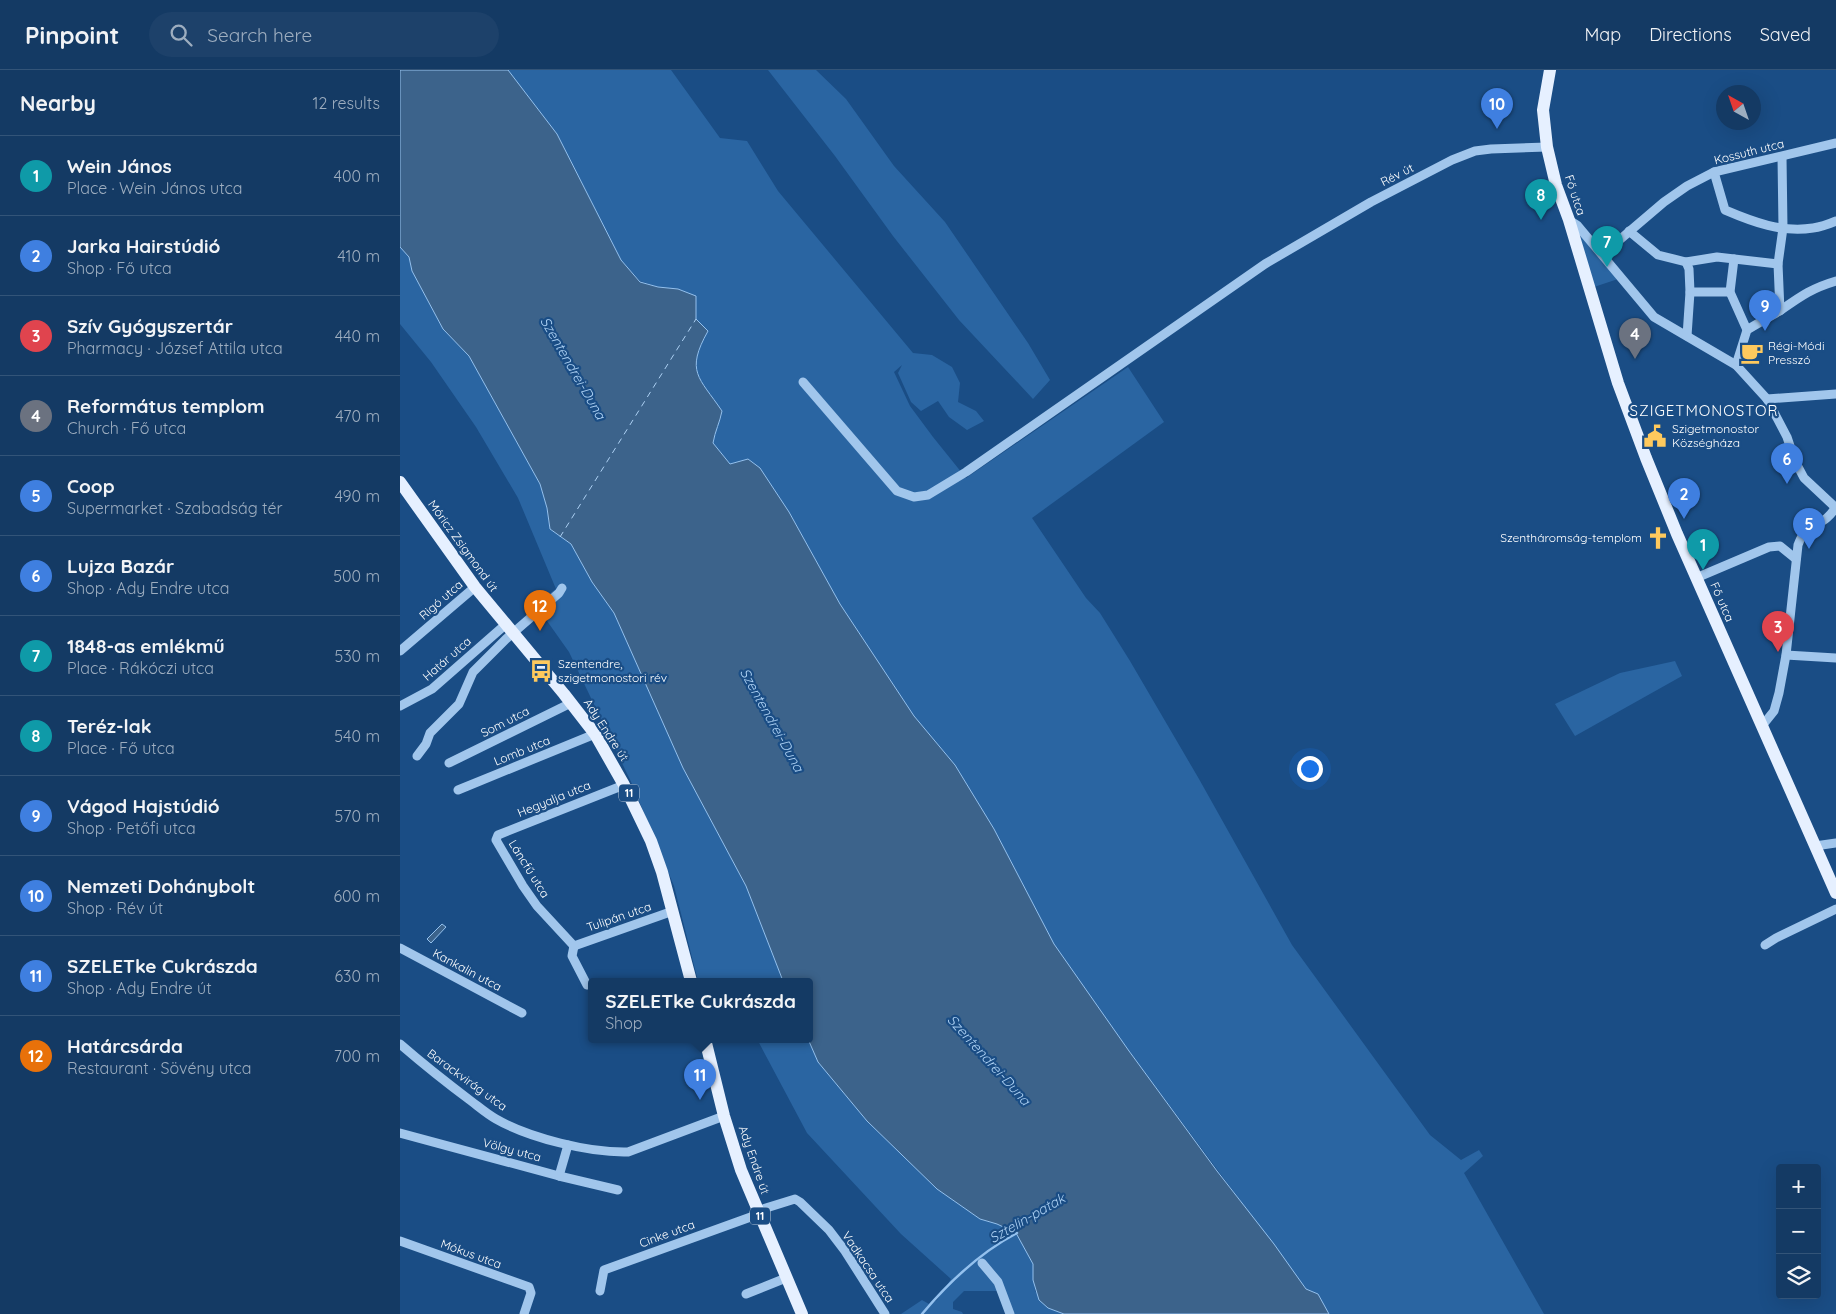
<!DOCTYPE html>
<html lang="en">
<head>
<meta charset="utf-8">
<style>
	:root { --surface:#143a64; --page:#1d416a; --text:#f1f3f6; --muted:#9dadbf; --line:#335478; --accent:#bca0f2 }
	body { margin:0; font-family:Quicksand,sans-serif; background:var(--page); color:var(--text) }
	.controls { position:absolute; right:15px; bottom:15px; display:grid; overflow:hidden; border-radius:5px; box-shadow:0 5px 20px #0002 }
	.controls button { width:45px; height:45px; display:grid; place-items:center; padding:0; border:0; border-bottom:1px solid var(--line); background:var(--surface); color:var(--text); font:25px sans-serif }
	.compass { position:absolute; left:1316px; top:15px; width:45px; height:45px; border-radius:50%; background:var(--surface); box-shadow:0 5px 20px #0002; rotate:320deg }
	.you { position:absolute; left:909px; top:698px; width:18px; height:18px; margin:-12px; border:4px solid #fff; border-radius:50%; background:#1a73e8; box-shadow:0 0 0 8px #1a73e833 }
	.badge { display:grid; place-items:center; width:32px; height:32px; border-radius:50%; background:var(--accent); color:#fff; font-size:16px; font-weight:700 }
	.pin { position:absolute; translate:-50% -41px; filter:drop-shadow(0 1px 2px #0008) }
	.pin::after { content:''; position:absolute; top:26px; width:18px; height:15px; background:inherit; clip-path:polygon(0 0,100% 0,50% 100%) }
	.popup { position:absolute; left:188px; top:908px; width:225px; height:65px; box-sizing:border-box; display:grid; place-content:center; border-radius:5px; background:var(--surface); filter:drop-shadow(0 1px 4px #0005); font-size:16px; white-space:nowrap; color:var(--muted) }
	.popup b { font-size:19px; color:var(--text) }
	.popup::after { content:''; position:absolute; left:50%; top:100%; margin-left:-10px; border:10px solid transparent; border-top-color:var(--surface) }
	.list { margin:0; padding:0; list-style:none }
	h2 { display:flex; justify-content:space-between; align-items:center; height:65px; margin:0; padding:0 20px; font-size:21px }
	h2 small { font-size:16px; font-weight:400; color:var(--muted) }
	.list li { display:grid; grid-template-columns:32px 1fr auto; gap:15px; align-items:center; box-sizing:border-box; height:80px; padding:0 20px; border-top:1px solid var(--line) }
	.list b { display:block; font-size:19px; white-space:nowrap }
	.list p { margin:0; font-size:16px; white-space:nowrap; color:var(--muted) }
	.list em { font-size:16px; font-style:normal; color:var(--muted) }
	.icon { flex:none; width:28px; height:28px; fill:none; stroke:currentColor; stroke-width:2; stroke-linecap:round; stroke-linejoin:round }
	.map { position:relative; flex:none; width:1436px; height:1244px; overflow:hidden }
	header { display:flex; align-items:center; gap:30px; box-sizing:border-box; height:70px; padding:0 25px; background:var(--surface); border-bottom:1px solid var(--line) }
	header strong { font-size:24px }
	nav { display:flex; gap:28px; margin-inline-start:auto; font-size:18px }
	.search { width:350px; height:45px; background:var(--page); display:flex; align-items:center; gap:12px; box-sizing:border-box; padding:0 18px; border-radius:28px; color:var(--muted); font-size:19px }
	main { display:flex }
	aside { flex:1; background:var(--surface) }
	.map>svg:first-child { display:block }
</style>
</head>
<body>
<header>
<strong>Pinpoint</strong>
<div class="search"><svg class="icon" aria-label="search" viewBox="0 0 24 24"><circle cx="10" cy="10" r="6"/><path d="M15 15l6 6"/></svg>Search here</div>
<nav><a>Map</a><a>Directions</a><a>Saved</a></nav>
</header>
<main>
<aside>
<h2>Nearby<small>12 results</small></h2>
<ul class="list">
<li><span class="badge" style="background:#0f9aa8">1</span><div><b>Wein János</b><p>Place · Wein János utca</p></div><em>400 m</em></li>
<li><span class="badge" style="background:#3f7fe0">2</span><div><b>Jarka Hairstúdió</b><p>Shop · Fő utca</p></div><em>410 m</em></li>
<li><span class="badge" style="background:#e0444e">3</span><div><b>Szív Gyógyszertár</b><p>Pharmacy · József Attila utca</p></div><em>440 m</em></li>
<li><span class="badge" style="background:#6b7280">4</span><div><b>Református templom</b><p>Church · Fő utca</p></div><em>470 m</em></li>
<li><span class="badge" style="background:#3f7fe0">5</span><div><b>Coop</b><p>Supermarket · Szabadság tér</p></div><em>490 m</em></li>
<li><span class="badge" style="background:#3f7fe0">6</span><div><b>Lujza Bazár</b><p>Shop · Ady Endre utca</p></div><em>500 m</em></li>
<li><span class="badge" style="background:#0f9aa8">7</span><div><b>1848-as emlékmű</b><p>Place · Rákóczi utca</p></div><em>530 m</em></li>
<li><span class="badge" style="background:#0f9aa8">8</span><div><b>Teréz-lak</b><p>Place · Fő utca</p></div><em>540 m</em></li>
<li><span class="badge" style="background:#3f7fe0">9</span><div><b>Vágod Hajstúdió</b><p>Shop · Petőfi utca</p></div><em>570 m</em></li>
<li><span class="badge" style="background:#3f7fe0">10</span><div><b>Nemzeti Dohánybolt</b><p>Shop · Rév út</p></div><em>600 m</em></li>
<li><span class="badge" style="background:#3f7fe0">11</span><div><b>SZELETke Cukrászda</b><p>Shop · Ady Endre út</p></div><em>630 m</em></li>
<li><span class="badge" style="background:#e8710a">12</span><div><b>Határcsárda</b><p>Restaurant · Sövény utca</p></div><em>700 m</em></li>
</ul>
</aside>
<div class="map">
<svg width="1436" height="1244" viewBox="0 0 1436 1244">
	<rect width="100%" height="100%" fill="#1a4d85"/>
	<g fill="#2a65a2">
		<path d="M108 0H271L320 68 347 71 378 121 513 283 532 285 552 297 560 313 558 332 576 341 584 351 567 360 549 347 538 331 521 341 511 332 498 303 502 295 494 302 510 336 533 367 566 408 728 297 764 352 632 448 686 528 700 543 730 591 799 709 892 875 1030 1065 1061 1090 1079 1080 1083 1086 1064 1103 1144 1244H929L918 1224 906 1219 729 981 654 874 594 759 555 695 514 646 440 534 389 442 360 398 348 389 330 394 313 373 316 359 321 348 322 341C299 307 285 303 308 261L296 249V226L278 219 258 217 240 211 221 190 157 64Z"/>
		<path d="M368 0H416L446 29 494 96 545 152 628 273 650 310 633 329 559 250 493 166 435 86Z"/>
		<path d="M1175 159 1218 209 1194 217Z"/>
		<path d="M0 177 9 187 12 201 43 259 69 286 140 414 147 438 150 459 171 474 192 512 214 543 283 698 346 816 383 911H298L274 816 232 714 169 582 135 534 156 519 118 428 76 357 31 292 0 254Z"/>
		<path d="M1275 591 1282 606 1175 666 1155 634 1220 603Z"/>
		<path d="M357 969H408L418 992 467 1051 537 1119 580 1149 597 1154 616 1162 633 1194 635 1221 648 1238 664 1244H612L604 1221H564L553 1232V1239L562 1242 563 1244H501L522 1230 529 1234 537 1230 551 1209 501 1164 407 1063Z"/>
	</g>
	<g fill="#3c638b" stroke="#94c1ee">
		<path d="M0 0H108L157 64 221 190 240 212 258 217 278 219 296 226V249L308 261C285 302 299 307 322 341 320 352 315 361 313 373L330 394 348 389 360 398 389 442 440 534 514 646 555 695 594 759 654 874 729 981 817 1101 874 1174 906 1219 918 1224 929 1244H664L648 1238 639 1230 633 1210V1194L616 1163 597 1154 580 1149 537 1119 467 1051 418 992 408 969 409 911H383L346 816 283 698 214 543 192 512 171 474 150 459 147 438 140 414 69 286 43 259 12 201 9 187 0 177Z"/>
		<path d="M42 854 46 857 31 873 27 869Z"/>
	</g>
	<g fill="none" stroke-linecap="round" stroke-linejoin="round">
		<path stroke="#94c1ee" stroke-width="2.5" d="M522 1244C548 1213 581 1182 617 1163"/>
		<path stroke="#acd0f3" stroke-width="1" stroke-dasharray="6 5" stroke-linecap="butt" d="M160 467 296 249"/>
		<g stroke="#a1c6ec" stroke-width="9">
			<path d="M1314 102 1325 140C1353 152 1382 163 1413 158 1421 157 1429 154 1436 151"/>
			<path d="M1169 150 1177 155 1254 247 1336 295 1367 329 1387 367 1395 391 1404 408 1436 438"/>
			<path d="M1229 161 1258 185 1286 192 1317 187 1378 194"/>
			<path d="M1203 184 1264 132 1287 116 1314 102 1436 73"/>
			<path d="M1334 189 1330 222 1347 260"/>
			<path d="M1286 192 1289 199 1290 222H1330"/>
			<path d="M1380 241 1378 194 1383 158 1382 87"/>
			<path d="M1287 266 1290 222"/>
			<path d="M1336 295 1347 260C1358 253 1370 247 1381 240 1401 226 1412 218 1436 211"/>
			<path d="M403 312 497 421 514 427 528 425 566 402 865 194 971 132 1052 90 1075 81 1091 79 1147 77"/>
			<path d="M1367 329 1436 324"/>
			<path d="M1296 508 1369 477 1380 476 1396 489"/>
			<path d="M0 581 75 517"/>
			<path d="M1386 585 1436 588"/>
			<path d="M0 636 32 619 105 555"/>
			<path d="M1362 656 1374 641 1379 623 1386 585 1398 475C1400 470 1402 464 1406 461 1417 452 1427 452 1435 438"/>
			<path d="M17 686 26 674 30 663 59 634 73 602 106 569 159 523 162 518"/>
			<path d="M49 693 171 633"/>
			<path d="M58 720 195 664"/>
			<path d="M1415 776 1436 773"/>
			<path d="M1365 875 1376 868 1436 839"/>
			<path d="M174 876 137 836 123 816 96 770 98 765 224 715"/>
			<path d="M174 876 273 841"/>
			<path d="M174 876 172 886 187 915"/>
			<path d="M0 878 122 943"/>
			<path d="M0 974C23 994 47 1013 71 1031 79 1037 87 1044 96 1049 129 1068 190 1083 228 1082L324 1046"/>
			<path d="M0 1063 159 1106 218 1120"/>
			<path d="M159 1106 168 1075"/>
			<path d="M0 1171 129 1217 131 1223 124 1244"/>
			<path d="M582 1193 598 1212 610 1244"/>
			<path d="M200 1221 204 1200 359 1144 363 1139 395 1129 400 1132 429 1160 445 1181 485 1244"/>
			<path d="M346 1224 386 1208"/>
		</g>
		<g stroke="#e6f0ff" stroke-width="12">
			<path d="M1150 0 1143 40 1147 77 1156 115 1169 150 1218 313 1246 388 1277 464 1436 823"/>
			<path d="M0 412 75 517 164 624 195 664 224 715 251 771 262 802 291 911"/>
			<path d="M305 969 324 1046 341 1100 402 1244"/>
		</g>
	</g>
	<defs>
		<symbol id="cafe-bare" viewBox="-9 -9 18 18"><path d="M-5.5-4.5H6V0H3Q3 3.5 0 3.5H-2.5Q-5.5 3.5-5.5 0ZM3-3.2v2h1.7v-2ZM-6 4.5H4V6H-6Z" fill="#fec95d" stroke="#1a4d85" stroke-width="2.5" paint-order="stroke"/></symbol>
		<symbol id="civic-bare" viewBox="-9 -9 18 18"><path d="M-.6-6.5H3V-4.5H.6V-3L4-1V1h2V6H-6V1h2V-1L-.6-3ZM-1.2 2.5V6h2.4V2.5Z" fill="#fec95d" stroke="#1a4d85" stroke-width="2.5" paint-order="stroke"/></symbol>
		<symbol id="church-bare" viewBox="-9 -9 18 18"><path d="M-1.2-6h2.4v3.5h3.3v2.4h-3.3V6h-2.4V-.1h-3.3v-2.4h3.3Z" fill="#fec95d" stroke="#1a4d85" stroke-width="2.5" paint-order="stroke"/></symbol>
		<symbol id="bus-bare" viewBox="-9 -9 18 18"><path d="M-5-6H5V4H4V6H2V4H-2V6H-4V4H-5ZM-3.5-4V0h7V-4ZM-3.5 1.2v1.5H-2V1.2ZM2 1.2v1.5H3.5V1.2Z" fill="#fec95d" stroke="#1a4d85" stroke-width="2.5" paint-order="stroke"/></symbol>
	</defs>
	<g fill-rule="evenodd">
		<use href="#cafe-bare" x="1336" y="267" width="32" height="32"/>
		<use href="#civic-bare" x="1239" y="350" width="32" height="32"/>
		<use href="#church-bare" x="1242" y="452" width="32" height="32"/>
		<use href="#bus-bare" x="125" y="585" width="32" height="32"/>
	</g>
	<g text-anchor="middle" stroke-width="4.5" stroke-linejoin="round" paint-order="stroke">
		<g fill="#1a4d85" stroke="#bacada" stroke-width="1">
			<rect x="219" y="714.5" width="20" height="17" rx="4"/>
			<rect x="350" y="1137.5" width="20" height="17" rx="4"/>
		</g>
		<g font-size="11" font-weight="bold" fill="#fff">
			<text x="229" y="727">11</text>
			<text x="360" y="1150">11</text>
		</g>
		<g font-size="12" fill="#fff" stroke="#1a4d85">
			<text transform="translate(1349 82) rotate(-14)" y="4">Kossuth utca</text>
			<text transform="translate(997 105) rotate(-27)" y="4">Rév út</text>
			<text transform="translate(1175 125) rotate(72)" y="4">Fő utca</text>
			<text transform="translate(63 476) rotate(54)" y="4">Móricz Zsigmond út</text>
			<text transform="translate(41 530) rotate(-41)" y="4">Rigó utca</text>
			<text transform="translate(1322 532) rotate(66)" y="4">Fő utca</text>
			<text transform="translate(47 589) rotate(-41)" y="4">Határ utca</text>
			<text transform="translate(105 652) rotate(-27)" y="4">Som utca</text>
			<text transform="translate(206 660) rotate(57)" y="4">Ady Endre út</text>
			<text transform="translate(122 681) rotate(-22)" y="4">Lomb utca</text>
			<text transform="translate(154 729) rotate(-22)" y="4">Hegyalja utca</text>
			<text transform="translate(129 799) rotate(58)" y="4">Láncfű utca</text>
			<text transform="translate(219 847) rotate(-19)" y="4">Tulipán utca</text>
			<text transform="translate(67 900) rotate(28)" y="4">Kankalin utca</text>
			<text transform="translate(67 1010) rotate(36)" y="4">Barackvirág utca</text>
			<text transform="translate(112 1080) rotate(15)" y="4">Völgy utca</text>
			<text transform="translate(354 1090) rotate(71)" y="4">Ady Endre út</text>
			<text transform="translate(267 1164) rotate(-20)" y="4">Cinke utca</text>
			<text transform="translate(71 1184) rotate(20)" y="4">Mókus utca</text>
			<text transform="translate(468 1197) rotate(56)" y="4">Vadkacsa utca</text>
		</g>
		<g font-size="12" fill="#fff" stroke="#1a4d85" text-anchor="start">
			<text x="1368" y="280">Régi-Módi<tspan x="1368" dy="14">Presszó</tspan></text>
			<text x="1272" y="363">Szigetmonostor<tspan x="1272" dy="14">Községháza</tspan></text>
			<text x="1242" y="472" text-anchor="end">Szentháromság-templom</text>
			<text x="158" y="598">Szentendre,<tspan x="158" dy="14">szigetmonostori rév</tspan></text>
		</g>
		<g font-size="14" font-style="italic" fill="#acd0f3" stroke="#1a4d85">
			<text transform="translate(173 298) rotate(60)" y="5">Szentendrei-Duna</text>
			<text transform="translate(372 650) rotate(61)" y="5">Szentendrei-Duna</text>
			<text transform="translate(589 990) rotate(48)" y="5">Szentendrei-Duna</text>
			<text transform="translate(627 1148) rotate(-30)" y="5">Sztelin-patak</text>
		</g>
		<g font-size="15" letter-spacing="1" fill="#fff" stroke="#1a4d85">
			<text x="1304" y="346">SZIGETMONOSTOR</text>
		</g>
	</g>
</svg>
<div class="controls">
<button>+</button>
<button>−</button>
<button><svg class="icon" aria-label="layers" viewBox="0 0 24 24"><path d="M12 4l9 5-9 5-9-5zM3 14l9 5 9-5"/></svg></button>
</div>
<svg class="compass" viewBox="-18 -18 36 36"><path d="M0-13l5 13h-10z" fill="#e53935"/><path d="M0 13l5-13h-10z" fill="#9dadbf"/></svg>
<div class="you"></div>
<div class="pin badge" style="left:1303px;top:500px;background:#0f9aa8">1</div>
<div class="pin badge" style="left:1284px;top:449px;background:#3f7fe0">2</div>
<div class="pin badge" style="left:1378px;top:582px;background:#e0444e">3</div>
<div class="pin badge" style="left:1235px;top:289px;background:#6b7280">4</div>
<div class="pin badge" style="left:1409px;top:479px;background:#3f7fe0">5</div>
<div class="pin badge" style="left:1387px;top:414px;background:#3f7fe0">6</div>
<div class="pin badge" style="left:1207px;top:197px;background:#0f9aa8">7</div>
<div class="pin badge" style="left:1141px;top:150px;background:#0f9aa8">8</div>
<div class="pin badge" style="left:1365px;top:261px;background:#3f7fe0">9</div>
<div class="pin badge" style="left:1097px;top:59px;background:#3f7fe0">10</div>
<div class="pin badge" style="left:300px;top:1030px;background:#3f7fe0">11</div>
<div class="popup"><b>SZELETke Cukrászda</b>Shop</div>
<div class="pin badge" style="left:140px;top:561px;background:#e8710a">12</div>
</div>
</main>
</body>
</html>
